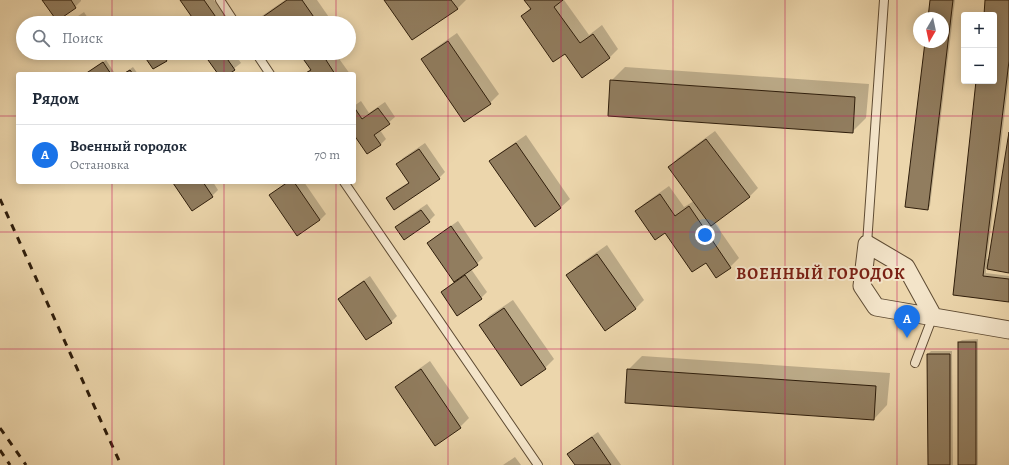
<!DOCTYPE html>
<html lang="ru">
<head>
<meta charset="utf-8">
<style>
	:root { --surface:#fff; --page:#f6f6f7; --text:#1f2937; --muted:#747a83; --line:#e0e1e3; --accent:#1a73e8 }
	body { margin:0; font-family:Alegreya,serif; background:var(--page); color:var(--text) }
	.controls { position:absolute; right:12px; top:12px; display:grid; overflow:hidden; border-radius:4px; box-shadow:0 2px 10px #0003 }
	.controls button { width:36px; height:36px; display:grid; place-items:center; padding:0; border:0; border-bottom:1px solid var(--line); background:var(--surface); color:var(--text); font:20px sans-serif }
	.compass { position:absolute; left:913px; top:12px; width:36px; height:36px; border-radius:50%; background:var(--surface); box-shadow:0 2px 10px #0003; rotate:189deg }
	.you { position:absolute; left:705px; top:235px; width:14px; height:14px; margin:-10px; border:3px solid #fff; border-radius:50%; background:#1a73e8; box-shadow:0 0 0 6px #1a73e833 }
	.badge { display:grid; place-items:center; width:26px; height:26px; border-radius:50%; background:var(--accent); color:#fff; font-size:13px; font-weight:700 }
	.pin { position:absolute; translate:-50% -33px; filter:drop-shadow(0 1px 2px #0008) }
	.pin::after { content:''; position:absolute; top:21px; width:14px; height:12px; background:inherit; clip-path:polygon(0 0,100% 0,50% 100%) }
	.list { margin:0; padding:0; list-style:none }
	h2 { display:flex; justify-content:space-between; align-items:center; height:52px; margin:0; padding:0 16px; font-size:17px }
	h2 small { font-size:13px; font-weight:400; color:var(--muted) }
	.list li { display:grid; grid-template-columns:26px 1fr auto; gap:12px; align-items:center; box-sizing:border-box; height:60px; padding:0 16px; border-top:1px solid var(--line) }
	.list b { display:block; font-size:15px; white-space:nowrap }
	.list p { margin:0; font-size:13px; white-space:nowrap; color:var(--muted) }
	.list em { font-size:13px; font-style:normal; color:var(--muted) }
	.icon { flex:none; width:22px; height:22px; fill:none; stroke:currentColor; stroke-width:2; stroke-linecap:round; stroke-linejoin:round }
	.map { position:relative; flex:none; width:1009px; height:465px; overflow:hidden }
	.search { position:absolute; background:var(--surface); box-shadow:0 2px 10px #0003; left:16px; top:16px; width:340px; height:44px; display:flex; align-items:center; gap:10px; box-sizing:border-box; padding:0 14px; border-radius:22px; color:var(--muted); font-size:15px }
	.panel { position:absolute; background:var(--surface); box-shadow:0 2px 10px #0003; left:16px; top:72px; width:340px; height:112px; border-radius:4px }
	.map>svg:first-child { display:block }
</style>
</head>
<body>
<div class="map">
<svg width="1009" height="465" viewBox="0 0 1009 465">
	<rect width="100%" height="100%" fill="#ecd6ac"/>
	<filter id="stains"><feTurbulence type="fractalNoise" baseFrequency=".005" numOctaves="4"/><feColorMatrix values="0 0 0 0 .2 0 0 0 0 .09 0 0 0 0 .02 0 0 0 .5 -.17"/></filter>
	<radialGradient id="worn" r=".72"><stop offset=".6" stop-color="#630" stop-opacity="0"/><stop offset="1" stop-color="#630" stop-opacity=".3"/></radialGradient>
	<g fill="#0003">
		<path d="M43 0H81V1L75 7Z"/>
		<path d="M181 0H214L230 23H197Z"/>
		<path d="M285 0H317L333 23H253L259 18Z"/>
		<path d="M385 0H466L457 9Z"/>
		<path d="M526 0H564L589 35 602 25 618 49 609 58 565 53 522 16 531 7Z"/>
		<path d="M931 0H955L930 206 927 209 926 42H943V18H929Z"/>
		<path d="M986 0H1009V78L987 259H989L1009 139V271L986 268V273L1009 276V301L954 295 977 81H994V15H985Z"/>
		<path d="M84 12 91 23H68Z"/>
		<path d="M457 33 499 94 490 103 422 60 431 51Z"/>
		<path d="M143 53H166L169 57 166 60Z"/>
		<path d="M205 53H234L241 63 227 74H219Z"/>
		<path d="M301 53H335L350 74H305L311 68Z"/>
		<path d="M106 60 114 72 112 74H86Z"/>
		<path d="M133 67 138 74H123Z"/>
		<path d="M625 67 869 84 866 118 852 132 611 81Z"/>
		<path d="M361 101 369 113 385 102 395 117 380 130 386 139 380 145 354 133V106Z"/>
		<path d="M715 131 758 188 749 197 714 222 739 258 730 267 717 277 706 261 636 211 645 203 669 186 684 207 694 201 669 167 678 158Z"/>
		<path d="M526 135 570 199 561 207 535 225 491 161 500 153Z"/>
		<path d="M425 143 445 172 439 178 387 198 393 192 409 182 397 165 403 158Z"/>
		<path d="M175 182H213L218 190 212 196Z"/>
		<path d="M287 182H304L326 214 320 220 271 195Z"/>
		<path d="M427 204 435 215 429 221 396 228 402 221Z"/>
		<path d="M458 221 483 258 471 269 487 292 481 298 458 314 442 292 455 281 429 243 435 237Z"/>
		<path d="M607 245 644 300 635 309 568 275 577 266Z"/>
		<path d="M370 276 397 316 391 322 339 299 345 293Z"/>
		<path d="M513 300 554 359 545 368 481 325 489 316Z"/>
		<path d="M978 339V465H959V342L962 340Z"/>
		<path d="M931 351H952L953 465H929L928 354Z"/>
		<path d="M642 356 890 373 887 405 874 419 628 370Z"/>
		<path d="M430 361 469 418 460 427 396 388 405 379Z"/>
		<path d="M598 432 621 465H576L569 454 575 448Z"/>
		<path d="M515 457 521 465H503Z"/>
	</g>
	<g fill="#917d5f" stroke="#2e1d0b">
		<path d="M42 0H71L76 8 57 21Z"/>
		<path d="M180 0H204L220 23H196Z"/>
		<path d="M287 0H302L318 23H254Z"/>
		<path d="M384 0H451L458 9 412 40Z"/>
		<path d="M524 0H563L554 7 580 43 593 34 610 58 582 78 565 54 553 62 521 16 531 9Z"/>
		<path d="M930 0H953L928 210 905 207 925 42H943V18H928Z"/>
		<path d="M985 0H1009V61L983 276 1009 279V302L953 295 976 81H994V15H984Z"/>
		<path d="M77 17 81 23H69Z"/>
		<path d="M448 41 491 104 464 122 421 59Z"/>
		<path d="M142 53H162L167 61 153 69Z"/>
		<path d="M203 53H223L235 70 229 74H218Z"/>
		<path d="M299 53H336L326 60 335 74H304L311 70Z"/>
		<path d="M103 62 111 74H85Z"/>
		<path d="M130 70 133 74H123Z"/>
		<path d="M610 80 855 97 853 133 608 116Z"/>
		<path d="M354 107 362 119 378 108 390 124 374 135 381 145 367 154 354 135Z"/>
		<path d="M1009 132V273L987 269Z"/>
		<path d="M706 139 750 197 711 226 668 167Z"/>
		<path d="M516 143 561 208 535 227 489 161Z"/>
		<path d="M419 149 440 179 394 210 386 198 409 183 396 164Z"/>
		<path d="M175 182H203L213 197 192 211 173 183Z"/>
		<path d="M288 182H294L320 220 297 236 269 195Z"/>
		<path d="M660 194 675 216 689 206 731 268 716 278 706 263 692 272 665 233 655 240 635 211Z"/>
		<path d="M421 210 430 222 404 240 395 227Z"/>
		<path d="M451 226 478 265 454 282 427 243Z"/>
		<path d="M597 254 636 309 605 331 566 275Z"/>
		<path d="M465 275 482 299 457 316 441 292Z"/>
		<path d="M364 281 392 323 366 340 338 299Z"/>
		<path d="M504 308 546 369 521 386 479 325Z"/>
		<rect x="958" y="342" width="18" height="123"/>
		<path d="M927 354H950V465H928Z"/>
		<path d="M421 369 461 428 435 446 395 387Z"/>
		<path d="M627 369 876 386 874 420 625 403Z"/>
		<path d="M592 437 611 465H575L567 454Z"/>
	</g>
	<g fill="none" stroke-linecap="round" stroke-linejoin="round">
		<defs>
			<g id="lane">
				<path d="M220 0 235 23"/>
				<path d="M256 53 270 74"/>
				<path d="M344 182 538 465"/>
				<path d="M867 244 884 0"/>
				<path d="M915 363 933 316"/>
			</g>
			<path id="street" d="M933 316 906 267 867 244 862 286 876 307 1009 330"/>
		</defs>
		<use href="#lane" stroke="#5e4b33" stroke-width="10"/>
		<use href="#street" stroke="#5e4b33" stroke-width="19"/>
		<use href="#lane" stroke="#f3e4c9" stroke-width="8"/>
		<use href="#street" stroke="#f3e4c9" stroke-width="17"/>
		<g stroke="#2e1d0b" stroke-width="3" stroke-dasharray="7 7" stroke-linecap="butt">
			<path d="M0 199 121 465"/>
			<path d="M0 428 26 465"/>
			<path d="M0 450 10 465"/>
		</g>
	</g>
	<path fill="none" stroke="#c2185b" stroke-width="1" stroke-opacity="0.55" d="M112 0V23M224 0V23M336 0V23M448 0V465M561 0V465M673 0V465M785 0V465M897 0V465M112 53V74M224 53V74M336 53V74M0 116H18M354 116H1009M112 182V465M224 182V465M336 182V465M0 232H1009M0 349H1009"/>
	<g text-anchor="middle" stroke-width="4" stroke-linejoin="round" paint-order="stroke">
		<g font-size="16" font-weight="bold" letter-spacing="1" fill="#7a1f14" stroke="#f3e4c9">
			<text x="821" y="279">ВОЕННЫЙ ГОРОДОК</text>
		</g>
	</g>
	<rect width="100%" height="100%" filter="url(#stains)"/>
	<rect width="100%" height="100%" fill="url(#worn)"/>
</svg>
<div class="controls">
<button>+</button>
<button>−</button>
</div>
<svg class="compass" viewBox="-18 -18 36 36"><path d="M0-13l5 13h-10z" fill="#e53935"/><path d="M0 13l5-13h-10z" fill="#747a83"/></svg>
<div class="you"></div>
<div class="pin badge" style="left:907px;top:338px">A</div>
<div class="search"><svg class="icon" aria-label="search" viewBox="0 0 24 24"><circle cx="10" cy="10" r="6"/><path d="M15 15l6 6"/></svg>Поиск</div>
<section class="panel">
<h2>Рядом<small></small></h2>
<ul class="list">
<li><span class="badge">A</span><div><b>Военный городок</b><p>Остановка</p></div><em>70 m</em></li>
</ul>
</section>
</div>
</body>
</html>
